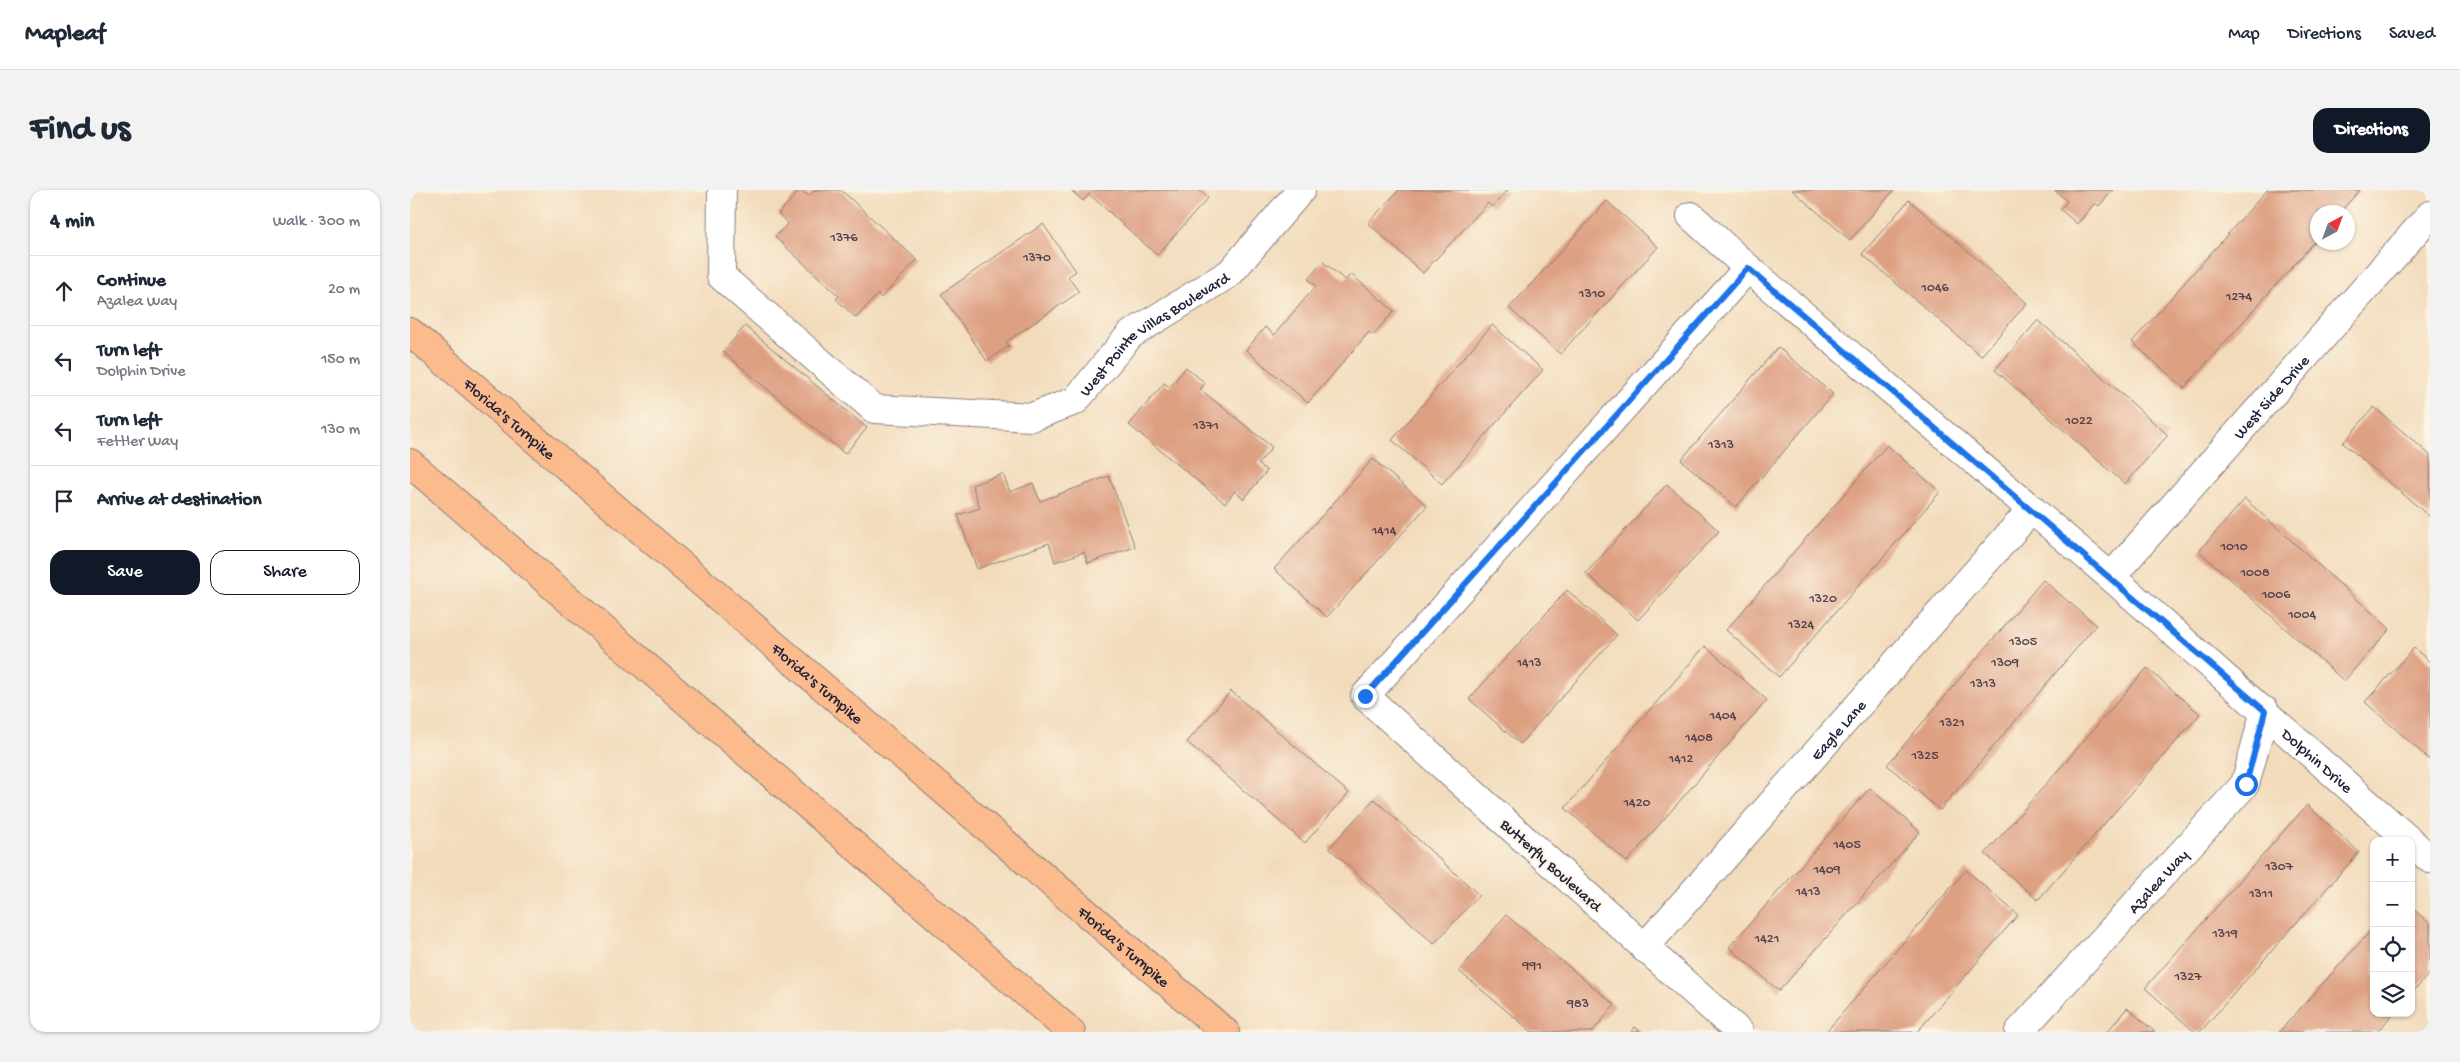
<!DOCTYPE html>
<html lang="en">
<head>
<meta charset="utf-8">
<style>
	:root { --surface:#fff; --page:#f2f2f3; --text:#1f2937; --muted:#747a83; --line:#e0e1e3; --accent:#111827 }
	body { margin:0; font-family:"Gochi Hand",sans-serif; background:var(--page); color:var(--text) }
	.controls { position:absolute; right:15px; bottom:15px; display:grid; overflow:hidden; border-radius:10px; box-shadow:0 1px 4px #0004 }
	.controls button { width:45px; height:45px; display:grid; place-items:center; padding:0; border:0; border-bottom:1px solid var(--line); background:var(--surface); color:var(--text); font:25px sans-serif }
	.compass { position:absolute; left:1900px; top:15px; width:45px; height:45px; border-radius:50%; background:var(--surface); box-shadow:0 1px 4px #0004; rotate:41deg }
	.stop { position:absolute; width:15px; height:15px; margin:-11px; border:4px solid #1a73e8; border-radius:50%; background:#fff }
	.stop.end { background:#1a73e8; border-color:#fff; box-shadow:0 1px 5px #0008 }
	.list { margin:0; padding:0; list-style:none }
	h2 { display:flex; justify-content:space-between; align-items:center; height:65px; margin:0; padding:0 20px; font-size:21px }
	h2 small { font-size:16px; font-weight:400; color:var(--muted) }
	.list li { display:grid; grid-template-columns:32px 1fr auto; gap:15px; align-items:center; box-sizing:border-box; height:70px; padding:0 20px; border-top:1px solid var(--line) }
	.list b { display:block; font-size:19px; white-space:nowrap }
	.list p { margin:0; font-size:16px; white-space:nowrap; color:var(--muted) }
	.list em { font-size:16px; font-style:normal; color:var(--muted) }
	.actions { display:flex; gap:10px; padding:15px 20px }
	.actions a { flex:1; padding:11px 0; border:1px solid var(--accent); border-radius:15px; text-align:center; font-size:18px; color:var(--accent) }
	.actions .main { background:var(--accent); color:#fff }
	.icon { flex:none; width:28px; height:28px; fill:none; stroke:currentColor; stroke-width:2; stroke-linecap:round; stroke-linejoin:round }
	.map { position:relative; flex:none; width:2020px; height:842px; overflow:hidden; border-radius:15px }
	header { display:flex; align-items:center; gap:30px; box-sizing:border-box; height:70px; padding:0 25px; background:var(--surface); border-bottom:1px solid var(--line) }
	header strong { font-size:24px }
	nav { display:flex; gap:28px; margin-inline-start:auto; font-size:18px }
	.intro { display:flex; align-items:center; justify-content:space-between; box-sizing:border-box; height:120px; padding:0 30px }
	h1 { margin:0; font-size:35px }
	.button { padding:12px 22px; border-radius:15px; background:var(--accent); color:#fff; font-size:18px; font-weight:700 }
	main { display:flex; gap:30px; padding:0 30px }
	aside { flex:1; background:var(--surface); border-radius:15px; box-shadow:0 1px 4px #0004 }
	.map>svg:first-child { display:block }
</style>
</head>
<body>
<header>
<strong>Mapleaf</strong>
<nav><a>Map</a><a>Directions</a><a>Saved</a></nav>
</header>
<div class="intro"><h1>Find us</h1><a class="button">Directions</a></div>
<main>
<aside>
<h2>4 min<small>Walk · 300 m</small></h2>
<ul class="list">
<li><svg class="icon" aria-label="ahead" viewBox="0 0 24 24"><path d="M12 20V5M6 11l6-6 6 6"/></svg><div><b>Continue</b><p>Azalea Way</p></div><em>20 m</em></li>
<li><svg class="icon" aria-label="left" viewBox="0 0 24 24"><path d="M17 20v-9H6M10 6l-5 5 5 5"/></svg><div><b>Turn left</b><p>Dolphin Drive</p></div><em>150 m</em></li>
<li><svg class="icon" aria-label="left" viewBox="0 0 24 24"><path d="M17 20v-9H6M10 6l-5 5 5 5"/></svg><div><b>Turn left</b><p>Fettler Way</p></div><em>130 m</em></li>
<li><svg class="icon" aria-label="arrive" viewBox="0 0 24 24"><path d="M6 21V4h12l-3 4 3 4H6"/></svg><div><b>Arrive at destination</b></div></li>
</ul>
<div class="actions"><a class="main">Save</a><a>Share</a></div>
</aside>
<div class="map">
<svg width="2020" height="842" viewBox="0 0 2020 842">
	<rect width="100%" height="100%" fill="#fcf5e5"/>
	<filter id="ink" filterUnits="userSpaceOnUse"><feTurbulence type="fractalNoise" baseFrequency=".02" numOctaves="2"/><feDisplacementMap in="SourceGraphic" scale="10" xChannelSelector="R" yChannelSelector="G"/><feConvolveMatrix kernelMatrix="1 2 1 2 8 2 1 2 1" color-interpolation-filters="sRGB"/></filter>
	<filter id="wash" filterUnits="userSpaceOnUse"><feTurbulence type="fractalNoise" baseFrequency=".0096" numOctaves="4" result="noise"/><feDisplacementMap in="SourceGraphic" scale="20" xChannelSelector="R" yChannelSelector="G"/><feGaussianBlur stdDeviation="1.12" result="paint"/><feColorMatrix in="noise" values="0 0 0 0 0 0 0 0 0 0 0 0 0 0 0 0 0 1.4 0 .05"/><feComposite in="paint" operator="in"/></filter>
	<g filter="url(#wash)">
		<rect width="100%" height="100%" fill="#f2dbbb"/>
		<g id="blocks">
			<g fill="#dea083">
				<path d="M390 0 399 6 405 0H431L507 70 471 108 468 104 446 128 426 109 429 106 365 47 378 33 368 24Z"/>
				<path d="M661 0H789L798 8 747 65 679 4 673 11Z"/>
				<path d="M989 0H1098L1082 17 1078 13 1013 83 958 33Z"/>
				<path d="M1382 0H1484L1440 50Z"/>
				<path d="M1644 0H1703L1689 16 1685 13 1667 34 1650 19 1657 11Z"/>
				<path d="M1857 0H1950L1930 22H1908V48L1774 198 1722 152Z"/>
				<path d="M1499 10 1617 113 1571 166 1452 64Z"/>
				<path d="M1197 11 1248 57 1150 164 1099 118Z"/>
				<path d="M633 34 666 81 658 87 669 102 596 152 599 156 577 171 531 104Z"/>
				<path d="M913 72 935 90 941 84 984 121 963 145 959 142 898 213 836 160 855 137 864 145 906 96 898 89Z"/>
				<path d="M1628 130 1758 245 1715 294 1585 180Z"/>
				<path d="M1082 135 1133 180 1032 294 982 250Z"/>
				<path d="M335 136 457 238 435 264 313 162Z"/>
				<path d="M1368 157 1423 204 1326 317 1271 270Z"/>
				<path d="M776 177 795 193 790 199 862 257 848 274 857 281 834 309 825 301 815 313 719 235 754 193 760 197Z"/>
				<path d="M1964 217 2020 265V327L1933 253Z"/>
				<path d="M1477 255 1530 302 1369 487 1316 440Z"/>
				<path d="M963 269 1017 316 917 427 864 379Z"/>
				<path d="M593 284 600 302 623 293 630 311 699 286 725 357 678 373 674 362 645 372 639 353 567 379 548 325 570 318 562 295Z"/>
				<path d="M1257 294 1309 341 1228 430 1176 383Z"/>
				<path d="M1835 309 1980 439 1934 491 1789 361Z"/>
				<path d="M1633 390 1686 435 1530 620 1477 575Z"/>
				<path d="M1157 400 1207 445 1110 554 1059 509Z"/>
				<path d="M1295 456 1357 510 1217 672 1155 618Z"/>
				<path d="M2004 458 2020 472V570L1955 512Z"/>
				<path d="M1737 478 1790 524 1628 710 1575 664Z"/>
				<path d="M821 501 939 603 895 653 777 552Z"/>
				<path d="M1460 598 1510 642 1369 801 1319 757Z"/>
				<path d="M964 609 1069 705 1024 754 919 658Z"/>
				<path d="M1897 615 1949 662 1790 842H1785L1735 798Z"/>
				<path d="M1556 680 1608 725 1507 842H1416Z"/>
				<path d="M2001 717 2020 734V783L2001 804Z"/>
				<path d="M1096 725 1205 815 1182 842H1122L1049 781Z"/>
				<path d="M1964 737V823H1984L1967 842H1869Z"/>
				<path d="M1717 818 1745 842H1697Z"/>
				<path d="M1225 837 1231 842H1221Z"/>
			</g>
		</g>
	</g>
	<g filter="url(#ink)">
		<use href="#blocks" fill-opacity="0" stroke="#8a7e7b" stroke-width="1"/>
		<g fill="none" stroke-linecap="round" stroke-linejoin="round">
			<defs>
				<g id="minor">
					<path id="s1" d="M312 0 311 86 464 219 622 227 665 211 720 145 820 83 891 0"/>
					<path id="s2" d="M1281 26 1338 78 1701 387 2000 651"/>
					<path id="s3" d="M1701 387 2020 25"/>
					<path d="M2001 652 2020 669"/>
					<path id="s4" d="M1234 758 1622 319"/>
					<path d="M1329 842 955 506 1338 78"/>
					<path id="s5" d="M1609 842 1835 594 1855 521"/>
				</g>
				<g id="highway">
					<path id="s6" d="M0 142 815 842"/>
					<path d="M0 273 661 842"/>
				</g>
			</defs>
			<use href="#minor" stroke="#8a7e7b" stroke-width="30"/>
			<use href="#highway" stroke="#8a7e7b" stroke-width="30"/>
			<use href="#minor" stroke="#fff" stroke-width="28"/>
			<use href="#highway" stroke="#fbbb8d" stroke-width="28"/>
		</g>
	</g>
	<g fill="none" stroke-linecap="round" stroke-linejoin="round" filter="url(#ink)">
		<path stroke="#1a73e8" stroke-width="6" d="M955 506 1338 78 1855 521 1836 594"/>
	</g>
	<g text-anchor="middle" stroke-width="4.5" stroke-linejoin="round" paint-order="stroke">
		<g font-size="14" fill="#51424d">
			<text x="434" y="51">1376</text>
			<text x="627" y="71">1370</text>
			<text x="1525" y="101">1046</text>
			<text x="1182" y="107">1310</text>
			<text x="1829" y="110">1274</text>
			<text x="1669" y="234">1022</text>
			<text x="796" y="239">1371</text>
			<text x="1311" y="258">1313</text>
			<text x="974" y="344">1414</text>
			<text x="1824" y="360">1010</text>
			<text x="1845" y="386">1008</text>
			<text x="1866" y="408">1006</text>
			<text x="1413" y="412">1320</text>
			<text x="1892" y="428">1004</text>
			<text x="1391" y="438">1324</text>
			<text x="1613" y="455">1305</text>
			<text x="1119" y="476">1413</text>
			<text x="1595" y="476">1309</text>
			<text x="1573" y="497">1313</text>
			<text x="1313" y="529">1404</text>
			<text x="1542" y="536">1321</text>
			<text x="1289" y="551">1408</text>
			<text x="1515" y="569">1325</text>
			<text x="1271" y="572">1412</text>
			<text x="1227" y="616">1420</text>
			<text x="1437" y="658">1405</text>
			<text x="1869" y="680">1307</text>
			<text x="1417" y="683">1409</text>
			<text x="1398" y="705">1413</text>
			<text x="1851" y="707">1311</text>
			<text x="1815" y="747">1319</text>
			<text x="1357" y="752">1421</text>
			<text x="1122" y="779">991</text>
			<text x="1778" y="790">1327</text>
			<text x="1168" y="817">983</text>
		</g>
		<g font-size="16" fill="#22223b" stroke="#fcf5e5">
			<text dy="6" stroke="none"><textPath href="#s1" startOffset="598">West Pointe Villas Boulevard</textPath></text>
			<text dy="6" stroke="none"><textPath href="#s3" startOffset="241">West Side Drive</textPath></text>
			<text dy="6" stroke="none"><textPath href="#s6" startOffset="132">Florida's Turnpike</textPath></text>
			<text dy="6" stroke="none"><textPath href="#s6" startOffset="538">Florida's Turnpike</textPath></text>
			<text dy="6" stroke="none"><textPath href="#s4" startOffset="292">Eagle Lane</textPath></text>
			<text dy="6" stroke="none"><textPath href="#s2" startOffset="830">Dolphin Drive</textPath></text>
			<text transform="translate(1142 674) rotate(42)" y="6">Butterfly Boulevard</text>
			<text dy="6" stroke="none"><textPath href="#s5" startOffset="205">Azalea Way</textPath></text>
			<text dy="6" stroke="none"><textPath href="#s6" startOffset="942">Florida's Turnpike</textPath></text>
		</g>
	</g>
</svg>
<div class="controls">
<button>+</button>
<button>−</button>
<button><svg class="icon" aria-label="locate" viewBox="0 0 24 24"><circle cx="12" cy="12" r="6"/><path d="M12 2v4M12 18v4M2 12h4M18 12h4"/></svg></button>
<button><svg class="icon" aria-label="layers" viewBox="0 0 24 24"><path d="M12 4l9 5-9 5-9-5zM3 14l9 5 9-5"/></svg></button>
</div>
<svg class="compass" viewBox="-18 -18 36 36"><path d="M0-13l5 13h-10z" fill="#e53935"/><path d="M0 13l5-13h-10z" fill="#747a83"/></svg>
<div class="stop" style="left:1836px;top:594px"></div>
<div class="stop end" style="left:955px;top:506px"></div>
</div>
</main>
</body>
</html>
